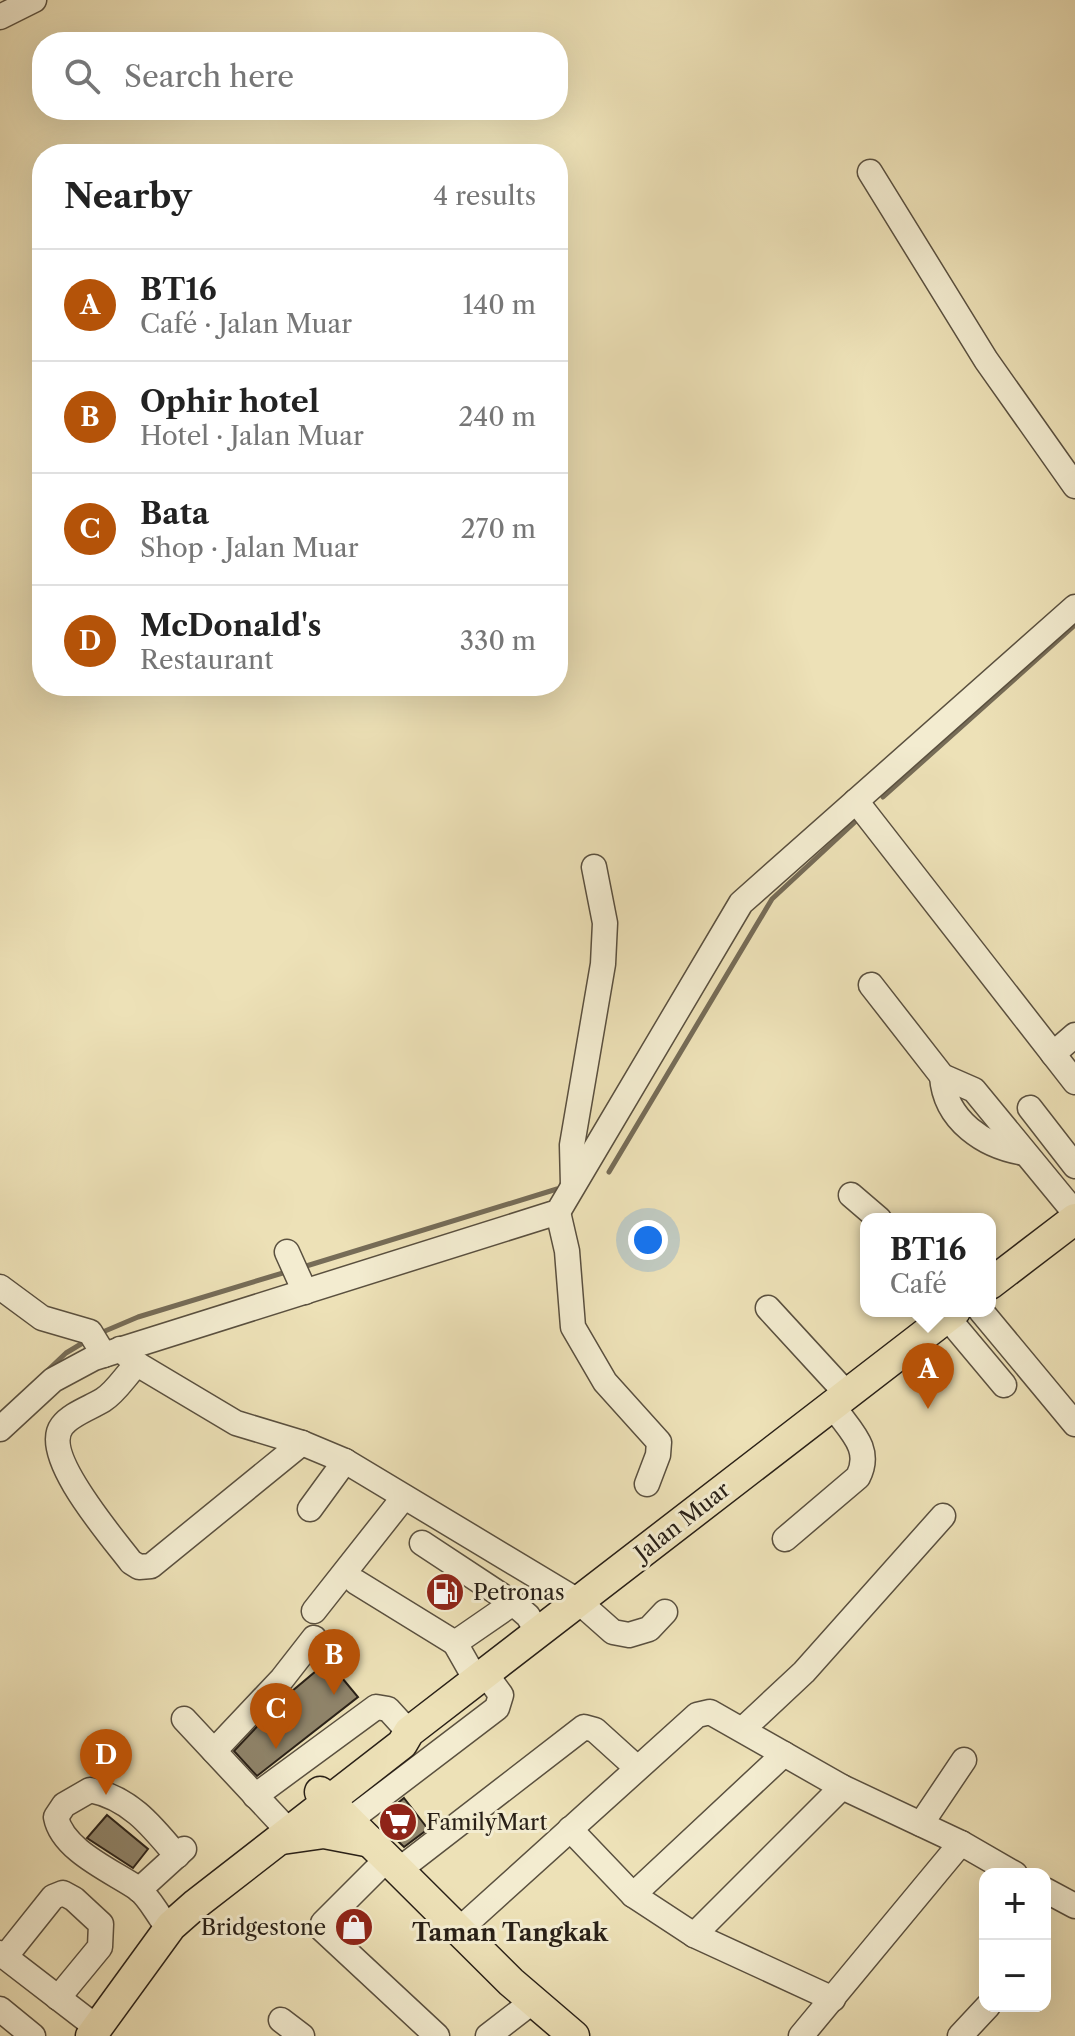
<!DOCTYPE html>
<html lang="en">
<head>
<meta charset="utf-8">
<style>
	:root { --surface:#fff; --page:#f6f6f6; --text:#222; --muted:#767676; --line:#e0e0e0; --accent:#b45309 }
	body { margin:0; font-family:"Libre Caslon Text",serif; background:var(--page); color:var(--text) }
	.controls { position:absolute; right:24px; bottom:24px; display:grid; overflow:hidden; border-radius:16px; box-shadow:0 8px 32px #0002 }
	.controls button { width:72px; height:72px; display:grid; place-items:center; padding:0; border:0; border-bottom:2px solid var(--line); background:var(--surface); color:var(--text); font:40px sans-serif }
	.you { position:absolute; left:648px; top:1240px; width:28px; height:28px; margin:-20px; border:6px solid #fff; border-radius:50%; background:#1a73e8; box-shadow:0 0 0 12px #1a73e833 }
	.badge { display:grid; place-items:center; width:52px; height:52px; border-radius:50%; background:var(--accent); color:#fff; font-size:26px; font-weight:700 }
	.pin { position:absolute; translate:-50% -66px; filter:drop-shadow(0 2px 4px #0008) }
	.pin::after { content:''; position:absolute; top:42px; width:28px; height:24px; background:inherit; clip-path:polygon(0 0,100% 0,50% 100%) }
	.popup { position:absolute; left:860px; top:1213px; width:136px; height:104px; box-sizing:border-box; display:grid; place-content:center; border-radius:16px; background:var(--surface); filter:drop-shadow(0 2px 6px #0005); font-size:26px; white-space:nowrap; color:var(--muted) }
	.popup b { font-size:30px; color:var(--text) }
	.popup::after { content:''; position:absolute; left:50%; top:100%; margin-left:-16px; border:16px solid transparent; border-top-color:var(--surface) }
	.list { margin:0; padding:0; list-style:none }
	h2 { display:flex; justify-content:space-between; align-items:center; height:104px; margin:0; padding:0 32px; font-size:34px }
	h2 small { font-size:26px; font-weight:400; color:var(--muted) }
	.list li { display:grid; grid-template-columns:52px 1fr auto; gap:24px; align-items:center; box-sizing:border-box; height:112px; padding:0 32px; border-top:2px solid var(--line) }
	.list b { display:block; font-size:30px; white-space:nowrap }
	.list p { margin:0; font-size:26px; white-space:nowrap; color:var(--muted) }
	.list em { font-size:26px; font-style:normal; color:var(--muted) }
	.icon { flex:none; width:44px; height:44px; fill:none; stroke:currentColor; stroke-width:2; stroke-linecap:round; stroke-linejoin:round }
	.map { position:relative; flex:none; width:1075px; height:2036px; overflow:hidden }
	.search { position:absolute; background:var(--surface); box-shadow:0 8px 32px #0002; left:32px; top:32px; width:536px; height:88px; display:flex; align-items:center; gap:20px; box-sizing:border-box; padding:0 28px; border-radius:32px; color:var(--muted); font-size:30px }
	.panel { position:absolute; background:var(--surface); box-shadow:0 8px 32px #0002; left:32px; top:144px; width:536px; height:552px; border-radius:32px }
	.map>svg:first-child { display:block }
</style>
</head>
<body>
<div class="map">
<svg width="1075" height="2036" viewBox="0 0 1075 2036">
	<rect width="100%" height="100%" fill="#ede1b7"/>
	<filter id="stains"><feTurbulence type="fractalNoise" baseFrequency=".0025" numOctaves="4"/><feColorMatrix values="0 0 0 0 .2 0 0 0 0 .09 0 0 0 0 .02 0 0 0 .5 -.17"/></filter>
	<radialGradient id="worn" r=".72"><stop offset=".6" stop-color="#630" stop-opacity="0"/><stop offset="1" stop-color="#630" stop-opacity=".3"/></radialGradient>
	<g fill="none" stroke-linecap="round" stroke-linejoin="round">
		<g stroke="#766c57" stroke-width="5">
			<path d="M883 797 1075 625"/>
			<path d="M609 1172 772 899 856 821"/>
			<path d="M303 1267 557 1189"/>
			<path d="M98 1334 138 1317 286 1272"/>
			<path d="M47 1371 66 1353 86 1341"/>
		</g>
	</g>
	<g fill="#8f846a" stroke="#292017" stroke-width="2">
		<path d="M328 1661 358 1697 257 1776 234 1751 285 1697Z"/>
		<path d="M404 1798 428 1829 404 1847 382 1826 381 1821 382 1816Z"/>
		<path d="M107 1815 148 1849 133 1868 87 1838Z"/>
	</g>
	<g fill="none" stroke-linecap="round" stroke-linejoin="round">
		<defs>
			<g id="minor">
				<path d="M0 17 34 0"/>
				<path d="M870 172 986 360 1075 486"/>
				<path d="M856 801 1075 1082"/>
				<path d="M871 985 942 1076 974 1090 1075 1213"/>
				<path d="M1053 1054 1075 1035"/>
				<path d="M942 1076C945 1121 985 1147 1025 1153"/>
				<path d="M1030 1108 1075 1166"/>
				<path d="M573 1185 572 1145 603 964 605 923 594 867"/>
				<path d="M851 1195 879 1219"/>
				<path d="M558 1212 567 1251 573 1327 605 1382 659 1442 658 1455 647 1484"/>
				<path d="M287 1252 305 1292"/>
				<path d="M0 1287 42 1318 90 1332 104 1355"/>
				<path d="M768 1308 847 1394"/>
				<path d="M981 1311 1075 1424"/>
				<path d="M947 1317 1004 1385"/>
				<path d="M120 1349 137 1364 236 1423 302 1443 345 1461 578 1601 613 1632 629 1635 649 1629 665 1612"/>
				<path d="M137 1364C126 1375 116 1392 103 1400 90 1408 71 1414 62 1426 40 1455 113 1538 131 1562L139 1567 151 1566 302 1443"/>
				<path d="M0 1429 53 1380 94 1358 558 1212 741 903 1075 607"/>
				<path d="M310 1509 345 1461"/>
				<path d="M785 1539 858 1477C873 1448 849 1430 833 1406"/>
				<path d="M422 1543 513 1603"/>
				<path d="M356 1582 455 1643"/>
				<path d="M314 1611 404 1497"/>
				<path d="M476 1680 455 1643 513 1603 528 1616 538 1633"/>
				<path d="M184 1719 281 1823"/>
				<path d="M743 1729 804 1672 943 1516"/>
				<path d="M214 1751 282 1679 314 1638"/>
				<path d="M255 1796 376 1707 388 1709 409 1732"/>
				<path d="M350 1820 497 1708 501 1695 485 1673"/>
				<path d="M921 1824 964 1760"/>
				<path d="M570 1829 633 1895 694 1935 833 1999"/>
				<path d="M961 1843 1015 1874"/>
				<path d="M388 1858 323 1923 322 1929 437 2036"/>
				<path d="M399 1870 584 1727 595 1730 637 1768"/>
				<path d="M139 1890 184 1849"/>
				<path d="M1045 1890 1075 1906"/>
				<path d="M633 1895 784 1754"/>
				<path d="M161 1918C154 1908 147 1895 137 1888 112 1871 62 1850 56 1817L64 1805 90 1790C130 1798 152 1826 177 1856"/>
				<path d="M460 1929 697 1715 710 1712 842 1787 961 1843 801 2036"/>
				<path d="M694 1935 842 1787"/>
				<path d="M0 1953 87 2020"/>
				<path d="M5 1957 53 1897 63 1893 74 1899 101 1924 100 1947 58 1998"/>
				<path d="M0 2009 33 2036"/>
				<path d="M281 2020 302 2036"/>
				<path d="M488 2036 532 2002"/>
				<path d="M960 2036 988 2006"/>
			</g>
			<g id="major">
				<path d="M990 1284 1075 1219"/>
				<path d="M320 1792 511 1982 574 2036"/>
				<path d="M282 1839 324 1833 371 1842"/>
				<path d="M91 2036 171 1926 196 1904 402 1744 409 1732 955 1311"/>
			</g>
		</defs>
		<use href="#minor" stroke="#5a503f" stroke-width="27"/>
		<use href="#major" stroke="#292017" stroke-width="33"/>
		<use href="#minor" stroke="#f3ecd0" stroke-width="24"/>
		<use href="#major" stroke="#ede1b7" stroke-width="30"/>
	</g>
	<defs>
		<symbol id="fuel-disc" viewBox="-11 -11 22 22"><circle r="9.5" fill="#8f2418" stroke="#f3ecd0"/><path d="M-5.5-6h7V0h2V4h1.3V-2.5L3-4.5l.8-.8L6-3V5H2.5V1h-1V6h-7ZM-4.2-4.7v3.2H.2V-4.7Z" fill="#fff"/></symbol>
		<symbol id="supermarket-disc" viewBox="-11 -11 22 22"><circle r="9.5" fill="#8f2418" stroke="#f3ecd0"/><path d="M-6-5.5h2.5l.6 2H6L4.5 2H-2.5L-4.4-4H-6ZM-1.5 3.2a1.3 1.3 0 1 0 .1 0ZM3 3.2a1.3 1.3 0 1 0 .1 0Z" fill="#fff"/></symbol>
		<symbol id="shop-disc" viewBox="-11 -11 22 22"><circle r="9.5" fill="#8f2418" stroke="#f3ecd0"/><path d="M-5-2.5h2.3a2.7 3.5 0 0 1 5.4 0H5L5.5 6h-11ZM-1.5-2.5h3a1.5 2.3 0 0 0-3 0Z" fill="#fff"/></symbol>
	</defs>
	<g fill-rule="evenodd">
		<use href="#fuel-disc" x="423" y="1570" width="44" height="44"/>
		<use href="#supermarket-disc" x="376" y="1800" width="44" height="44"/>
		<use href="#shop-disc" x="332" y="1905" width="44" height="44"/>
	</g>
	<g text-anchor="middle" stroke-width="6" stroke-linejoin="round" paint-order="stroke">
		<g font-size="22" fill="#292017" stroke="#f3ecd0">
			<text transform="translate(682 1521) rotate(-38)" y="8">Jalan Muar</text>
		</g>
		<g font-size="22" fill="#292017" stroke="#f3ecd0" text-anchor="start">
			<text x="473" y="1600">Petronas</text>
			<text x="426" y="1830">FamilyMart</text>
			<text x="326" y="1935" text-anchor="end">Bridgestone</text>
		</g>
		<g font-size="24" font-weight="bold" fill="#292017" stroke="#f3ecd0">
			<text x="510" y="1941">Taman Tangkak</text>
		</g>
	</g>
	<rect width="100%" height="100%" filter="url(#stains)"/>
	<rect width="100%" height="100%" fill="url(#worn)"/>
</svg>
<div class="controls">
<button>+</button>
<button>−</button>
</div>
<div class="you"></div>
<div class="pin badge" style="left:928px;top:1409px">A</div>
<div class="popup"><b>BT16</b>Café</div>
<div class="pin badge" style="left:334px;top:1695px">B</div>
<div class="pin badge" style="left:276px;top:1749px">C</div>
<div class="pin badge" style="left:106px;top:1795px">D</div>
<div class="search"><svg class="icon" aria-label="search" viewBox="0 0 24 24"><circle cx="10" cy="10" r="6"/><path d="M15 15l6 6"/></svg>Search here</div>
<section class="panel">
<h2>Nearby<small>4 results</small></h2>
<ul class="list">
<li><span class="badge">A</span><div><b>BT16</b><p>Café · Jalan Muar</p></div><em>140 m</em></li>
<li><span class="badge">B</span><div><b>Ophir hotel</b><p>Hotel · Jalan Muar</p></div><em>240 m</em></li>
<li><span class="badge">C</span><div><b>Bata</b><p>Shop · Jalan Muar</p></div><em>270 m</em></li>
<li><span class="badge">D</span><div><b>McDonald's</b><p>Restaurant</p></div><em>330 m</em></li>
</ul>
</section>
</div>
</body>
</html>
